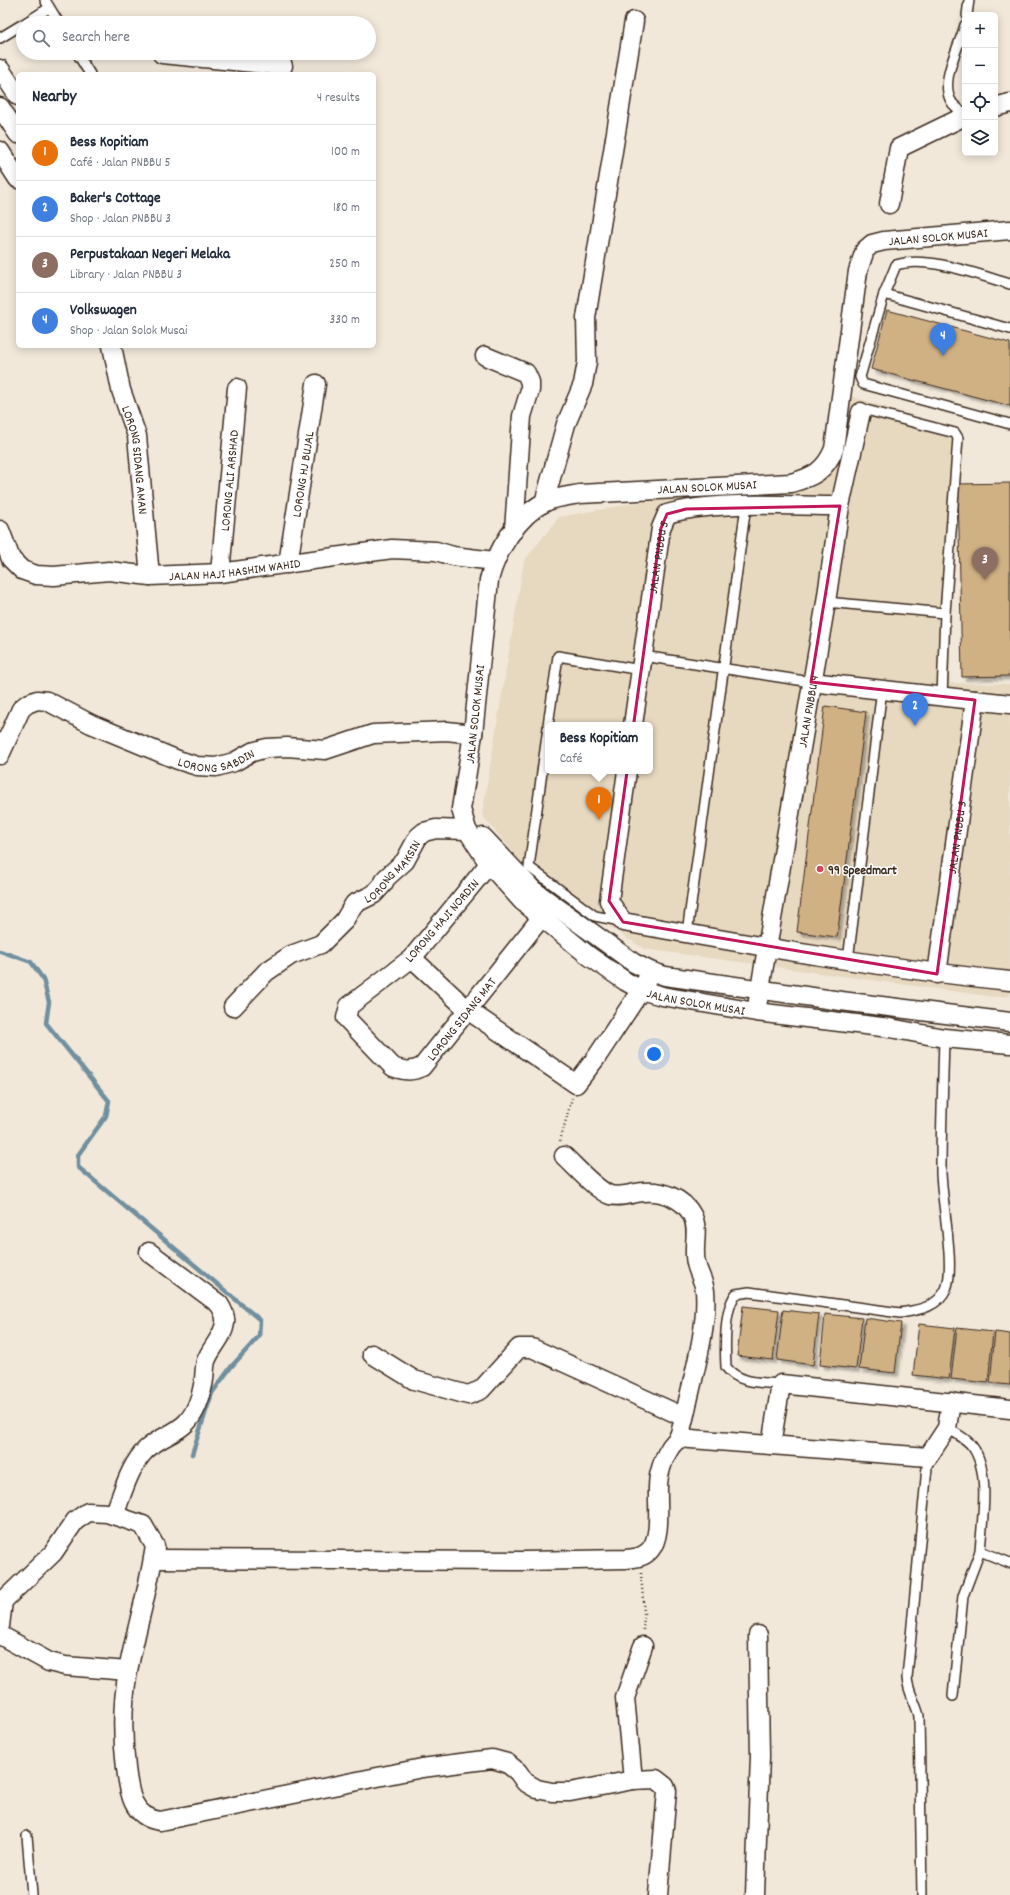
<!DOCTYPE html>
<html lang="en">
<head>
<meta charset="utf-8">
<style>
	:root { --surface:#fff; --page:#f2f2f3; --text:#1f2937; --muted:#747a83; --line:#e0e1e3; --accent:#0b8043 }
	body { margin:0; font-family:Dekko,sans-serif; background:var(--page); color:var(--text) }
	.controls { position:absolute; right:12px; top:12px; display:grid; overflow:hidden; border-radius:6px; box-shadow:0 2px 10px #0003 }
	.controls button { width:36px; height:36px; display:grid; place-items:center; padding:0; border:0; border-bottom:1px solid var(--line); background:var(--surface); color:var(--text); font:20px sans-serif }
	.you { position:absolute; left:654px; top:1054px; width:14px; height:14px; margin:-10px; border:3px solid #fff; border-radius:50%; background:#1a73e8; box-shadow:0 0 0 6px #1a73e833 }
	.badge { display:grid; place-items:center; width:26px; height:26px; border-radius:50%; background:var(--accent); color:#fff; font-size:13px; font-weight:700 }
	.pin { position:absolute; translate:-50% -33px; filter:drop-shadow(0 1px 2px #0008) }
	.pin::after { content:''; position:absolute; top:21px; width:14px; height:12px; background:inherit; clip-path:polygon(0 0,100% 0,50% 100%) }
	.popup { position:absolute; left:545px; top:722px; width:108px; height:52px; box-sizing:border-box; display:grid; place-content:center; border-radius:6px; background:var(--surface); filter:drop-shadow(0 1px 3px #0005); font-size:13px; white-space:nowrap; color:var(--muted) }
	.popup b { font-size:15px; color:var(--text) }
	.popup::after { content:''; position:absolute; left:50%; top:100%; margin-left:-8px; border:8px solid transparent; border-top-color:var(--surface) }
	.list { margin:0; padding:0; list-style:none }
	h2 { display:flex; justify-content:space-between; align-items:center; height:52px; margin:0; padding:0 16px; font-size:17px }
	h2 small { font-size:13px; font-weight:400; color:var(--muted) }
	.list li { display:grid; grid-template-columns:26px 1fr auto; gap:12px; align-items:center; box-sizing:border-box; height:56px; padding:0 16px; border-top:1px solid var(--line) }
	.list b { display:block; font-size:15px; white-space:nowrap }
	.list p { margin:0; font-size:13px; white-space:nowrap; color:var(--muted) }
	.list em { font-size:13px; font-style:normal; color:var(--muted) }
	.icon { flex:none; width:22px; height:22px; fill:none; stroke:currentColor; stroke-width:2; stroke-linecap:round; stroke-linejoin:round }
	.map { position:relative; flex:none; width:1010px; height:1895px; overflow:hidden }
	.search { position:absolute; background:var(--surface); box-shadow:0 2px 10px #0003; left:16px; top:16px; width:360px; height:44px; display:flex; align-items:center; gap:10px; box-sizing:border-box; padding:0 14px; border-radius:22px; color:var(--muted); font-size:15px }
	.panel { position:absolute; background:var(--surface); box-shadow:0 2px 10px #0003; left:16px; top:72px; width:360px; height:276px; border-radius:6px }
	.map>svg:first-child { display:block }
</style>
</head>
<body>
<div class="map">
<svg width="1010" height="1895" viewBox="0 0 1010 1895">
	<defs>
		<filter id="shadow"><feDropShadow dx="3.5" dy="3.5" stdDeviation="1" flood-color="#0004"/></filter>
	</defs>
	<rect width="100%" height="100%" fill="#f1e8da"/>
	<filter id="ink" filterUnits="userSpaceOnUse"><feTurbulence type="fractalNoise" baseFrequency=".025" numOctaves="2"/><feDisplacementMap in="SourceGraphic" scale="8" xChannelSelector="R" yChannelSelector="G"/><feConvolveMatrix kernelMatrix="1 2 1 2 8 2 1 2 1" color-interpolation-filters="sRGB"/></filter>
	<g filter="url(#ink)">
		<path fill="#e7d8c0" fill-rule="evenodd" d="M844 394 952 428 950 683 1010 684V996L995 997 644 949 532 876 482 815 524 561 559 517 648 501 810 490 825 478ZM548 725H650V771H548Z"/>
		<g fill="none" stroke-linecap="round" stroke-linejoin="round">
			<path stroke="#708f9f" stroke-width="4.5" d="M0 951 31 962 43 979 49 1002 46 1023 109 1101 106 1116 78 1155V1167L260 1320 259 1336 231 1367 212 1393 192 1454"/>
		</g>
		<g fill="#d0b184" stroke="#3b2a1e" filter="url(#shadow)">
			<path d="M887 310 1010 343V406L871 369Z"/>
			<path d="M1010 483V676L962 677 958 484Z"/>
			<path d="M825 706 866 712 837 937 797 932Z"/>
			<path d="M743 1306 779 1310 773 1360 737 1356Z"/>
			<path d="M783 1310 819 1314 813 1365 777 1360Z"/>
			<path d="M825 1314 862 1318 856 1369 820 1365Z"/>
			<path d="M865 1318 901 1323 895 1373 859 1369Z"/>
			<path d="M919 1324 955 1328 949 1379 913 1375Z"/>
			<path d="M957 1328 993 1332 988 1383 951 1379Z"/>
			<path d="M995 1332 1010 1334V1385L990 1383Z"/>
		</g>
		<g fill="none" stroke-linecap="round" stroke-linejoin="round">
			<defs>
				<g id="service">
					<path d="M45 0 59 23"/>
					<path d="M967 15 969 0"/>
					<path d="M25 23 49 8"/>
					<path d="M965 25C960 46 937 84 953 104 957 108 961 111 965 115"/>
					<path d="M0 38 23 24"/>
					<path d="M77 53 90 74"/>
					<path d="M1010 284C978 275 928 255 896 265L884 294 860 377 863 384 1010 424"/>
					<path d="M884 294 1010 329"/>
					<path d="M861 412 866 410 955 433 958 438 945 613 942 697"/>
					<path d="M826 602 945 613"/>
					<path d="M643 656 811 682"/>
					<path d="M548 725 558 656 641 670"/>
					<path d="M548 728 529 867 595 916 621 921"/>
					<path d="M687 933 746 506"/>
					<path d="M848 960 882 689"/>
					<path d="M781 1384C761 1382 739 1384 726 1367 725 1348 724 1309 736 1294L749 1292 900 1313C918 1310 937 1308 946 1289 956 1268 941 1198 941 1171 941 1127 943 1082 944 1038"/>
					<path d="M947 1428C955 1433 966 1438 972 1446 991 1471 982 1521 980 1551L1010 1563"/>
					<path d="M953 1696 963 1596 980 1551"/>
					<path d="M27 1836 32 1895"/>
					<path d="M922 1895 919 1716C916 1703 908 1692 907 1678L928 1457"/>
				</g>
				<g id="minor">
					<path d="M162 54 283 66"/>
					<path d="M0 69 18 96"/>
					<path d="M0 107 18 134"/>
					<path d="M995 107 1010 103"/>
					<path d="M0 151 18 179"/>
					<path d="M889 204 899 148 965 116"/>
					<path id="s1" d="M1010 230 884 241 872 244 865 250 858 271 834 449C825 471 813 477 791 483L580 494C568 496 556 497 545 502 517 516 496 552 489 580L473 734 461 809 467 830 489 864 522 901 589 956 625 981 641 990 662 996 756 1012 890 1028 944 1038 1010 1044"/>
					<path id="s2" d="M112 346 121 390 137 436 150 576"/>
					<path d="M485 356 526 373 530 382V390L522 416 514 530"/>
					<path d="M544 503 566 424 583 384 587 362 586 318 634 21"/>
					<path id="s3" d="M0 530 11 559 22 570 36 575 54 576 109 571 150 576 220 573 392 549 436 551 453 556 494 561"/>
					<path id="s4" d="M288 564 316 384"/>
					<path id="s5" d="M220 573 237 388"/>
					<path d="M811 682 1010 704"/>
					<path id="s6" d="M633 725 661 528 667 514C716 500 788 506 840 506"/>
					<path id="s7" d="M0 755 21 709 27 704 37 700 47 701 91 724 178 760 197 766 216 767 234 762 252 752 267 748 287 747 325 750 373 734 447 731 473 734"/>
					<path d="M627 771 609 901 623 922C751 945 880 968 1010 981"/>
					<path d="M483 837 533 890 634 963 650 971 665 976 841 1001 1010 1022"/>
					<path id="s8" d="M489 864 412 958 349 1006 346 1018 393 1067C404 1071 411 1072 422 1067L541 918"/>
					<path d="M412 958 469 1011 576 1084 596 1058 641 990 647 979"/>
					<path id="s9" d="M937 974 975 700"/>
					<path id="s10" d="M758 1001 826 602 840 506 861 412"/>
					<path id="s11" d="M233 1007 266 972 291 955 321 944 344 921 354 904 374 894 383 884 386 878 405 861 418 837 424 832 436 829 467 830"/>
					<path d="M372 1354 414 1380 468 1395 481 1390 519 1348H532L684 1417"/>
					<path d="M678 1438 928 1457 947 1428 951 1402"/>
					<path d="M771 1445 781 1384 1010 1409"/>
					<path d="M114 1515C122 1495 128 1471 142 1454 155 1438 173 1436 186 1423 195 1414 201 1398 203 1385 205 1377 204 1369 206 1361 211 1347 223 1338 225 1323 226 1316 223 1310 219 1304L149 1252"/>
					<path d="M153 1559 526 1561 625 1559C634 1558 643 1558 650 1550 664 1534 655 1496 659 1476 661 1467 664 1457 670 1448 672 1444 677 1441 679 1436 683 1425 685 1413 688 1401 695 1370 708 1323 705 1291 704 1281 698 1273 696 1263 692 1247 700 1230 692 1215 683 1198 662 1190 643 1192 632 1193 621 1198 610 1195 596 1190 576 1167 564 1156"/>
					<path d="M0 1626 3 1601 53 1553 75 1521 88 1512 107 1513 143 1525 155 1546C149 1588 136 1629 128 1671 122 1703 122 1735 126 1768 129 1793 132 1817 160 1821L422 1768 492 1759 507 1763 518 1772 525 1782 537 1789 552 1792H570L633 1780 656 1779 665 1786 667 1791 658 1895"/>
					<path d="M0 1635 49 1662 65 1666 128 1671"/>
					<path d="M633 1780 625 1698 643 1646"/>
					<path d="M755 1895 760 1756 758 1635"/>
				</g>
			</defs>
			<use href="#service" stroke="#3b2a1e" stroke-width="12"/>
			<use href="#minor" stroke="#3b2a1e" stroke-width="21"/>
			<g stroke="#3b2a1e" stroke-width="2.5" stroke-dasharray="1 3" stroke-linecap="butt">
				<path d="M560 1141 572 1098"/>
				<path d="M641 1573 644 1613 643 1630"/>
			</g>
			<use href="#service" stroke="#fff" stroke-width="9"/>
			<use href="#minor" stroke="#fff" stroke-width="18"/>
		</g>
	</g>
	<path fill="none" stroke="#c2185b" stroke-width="3" stroke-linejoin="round" d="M840 506 811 682 975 700 937 974 623 922 609 901 661 528 667 514 686 509Z"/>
	<circle fill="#d1495b" stroke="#fff" stroke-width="1.5" cx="820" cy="869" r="4"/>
	<g text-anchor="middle" stroke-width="3" stroke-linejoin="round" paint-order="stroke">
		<g font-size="13" fill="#3b2a1e" stroke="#fff">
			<text transform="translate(938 236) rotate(-5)" y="5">JALAN SOLOK MUSAI</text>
			<text dy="5" stroke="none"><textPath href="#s2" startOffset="117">LORONG SIDANG AMAN</textPath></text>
			<text dy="5" stroke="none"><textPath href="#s4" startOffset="91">LORONG HJ BUJAL</textPath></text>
			<text dy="5" stroke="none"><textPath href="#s5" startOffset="93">LORONG ALI ARSHAD</textPath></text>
			<text transform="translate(707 486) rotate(-3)" y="5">JALAN SOLOK MUSAI</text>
			<text dy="5" stroke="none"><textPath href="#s6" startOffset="170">JALAN PNBBU 5</textPath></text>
			<text dy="5" stroke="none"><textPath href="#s3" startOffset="261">JALAN HAJI HASHIM WAHID</textPath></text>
			<text dy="5" stroke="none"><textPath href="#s10" startOffset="294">JALAN PNBBU 4</textPath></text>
			<text transform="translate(474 714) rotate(-84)" y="5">JALAN SOLOK MUSAI</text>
			<text dy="5" stroke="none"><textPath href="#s7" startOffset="263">LORONG SABDIN</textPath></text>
			<text dy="5" stroke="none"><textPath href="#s9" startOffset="138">JALAN PNBBU 3</textPath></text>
			<text dy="5" stroke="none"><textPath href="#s11" startOffset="214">LORONG MAKSIN</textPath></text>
			<text transform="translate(441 920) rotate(-49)" y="5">LORONG HAJI NORDIN</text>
			<text dy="5" stroke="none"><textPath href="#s1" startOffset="1301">JALAN SOLOK MUSAI</textPath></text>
			<text dy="5" stroke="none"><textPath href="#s8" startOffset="373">LORONG SIDANG MAT</textPath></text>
		</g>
		<g font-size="13" font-weight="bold" fill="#3b2a1e" stroke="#fff" text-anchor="start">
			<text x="828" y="874">99 Speedmart</text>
		</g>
	</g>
</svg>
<div class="controls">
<button>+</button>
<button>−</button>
<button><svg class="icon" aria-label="locate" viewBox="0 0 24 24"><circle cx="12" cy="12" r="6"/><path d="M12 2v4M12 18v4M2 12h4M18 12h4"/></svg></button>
<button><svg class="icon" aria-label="layers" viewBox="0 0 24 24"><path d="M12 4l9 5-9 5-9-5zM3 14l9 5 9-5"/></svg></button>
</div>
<div class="you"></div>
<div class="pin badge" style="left:599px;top:820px;background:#e8710a">1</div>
<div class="popup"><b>Bess Kopitiam</b>Café</div>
<div class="pin badge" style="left:915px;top:726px;background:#3f7fe0">2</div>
<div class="pin badge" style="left:985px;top:580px;background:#8d6e63">3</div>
<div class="pin badge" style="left:943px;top:356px;background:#3f7fe0">4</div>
<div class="search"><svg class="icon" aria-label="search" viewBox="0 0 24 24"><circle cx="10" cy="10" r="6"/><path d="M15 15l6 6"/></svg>Search here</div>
<section class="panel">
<h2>Nearby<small>4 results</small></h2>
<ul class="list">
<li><span class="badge" style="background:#e8710a">1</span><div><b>Bess Kopitiam</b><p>Café · Jalan PNBBU 5</p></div><em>100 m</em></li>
<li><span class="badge" style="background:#3f7fe0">2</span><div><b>Baker's Cottage</b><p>Shop · Jalan PNBBU 3</p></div><em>180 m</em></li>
<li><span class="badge" style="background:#8d6e63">3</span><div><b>Perpustakaan Negeri Melaka</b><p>Library · Jalan PNBBU 3</p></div><em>250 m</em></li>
<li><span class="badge" style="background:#3f7fe0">4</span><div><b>Volkswagen</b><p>Shop · Jalan Solok Musai</p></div><em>330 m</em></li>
</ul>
</section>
</div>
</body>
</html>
